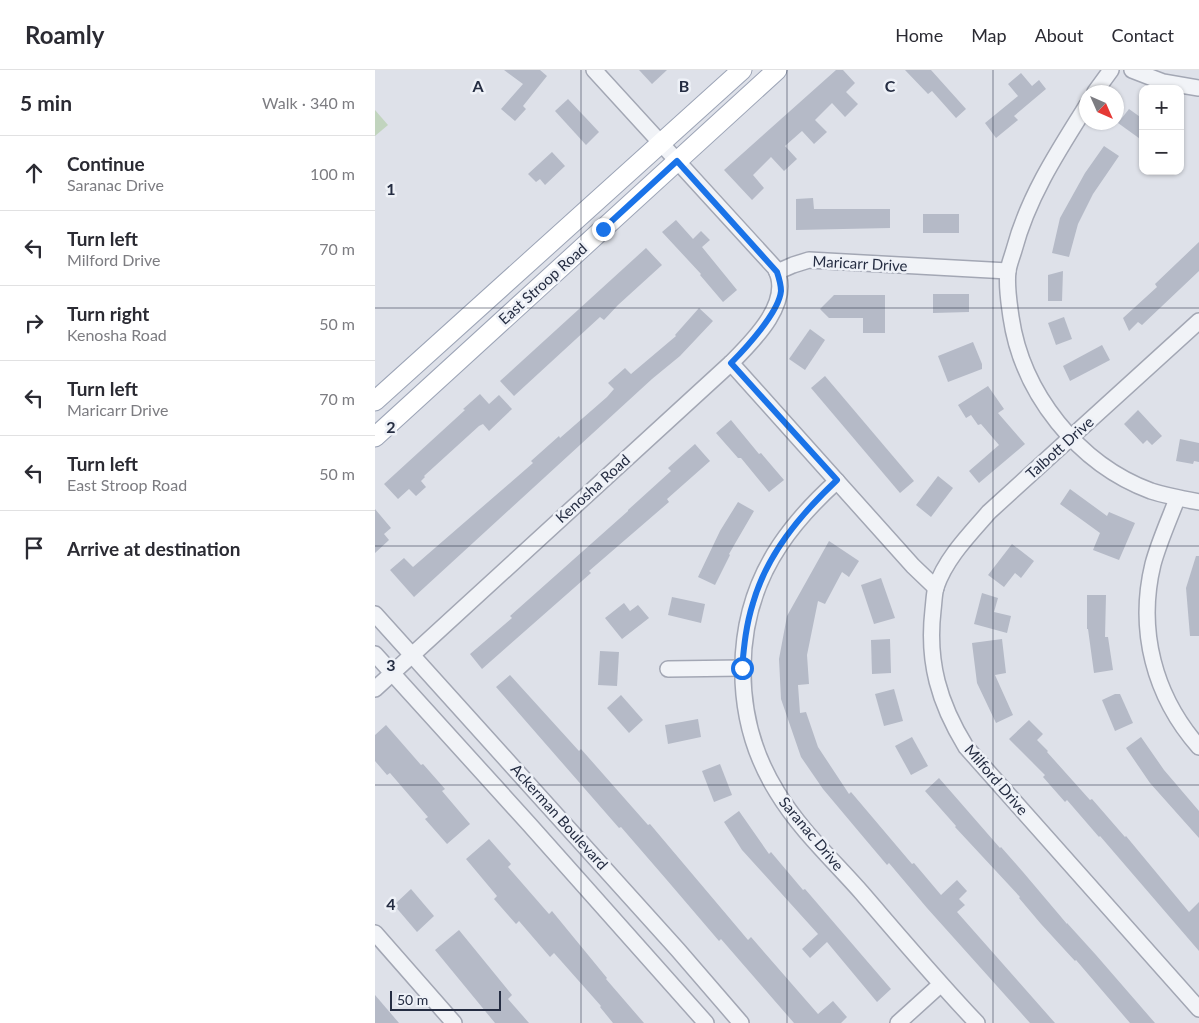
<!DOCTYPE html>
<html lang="en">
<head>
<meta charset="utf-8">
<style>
	:root { --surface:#fff; --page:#f2f2f3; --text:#2b2b33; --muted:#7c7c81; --line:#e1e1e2 }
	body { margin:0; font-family:Lato,sans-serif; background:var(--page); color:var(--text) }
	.controls { position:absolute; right:15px; top:15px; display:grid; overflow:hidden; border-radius:10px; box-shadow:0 1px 4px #0004 }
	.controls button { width:45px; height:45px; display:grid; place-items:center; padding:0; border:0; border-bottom:1px solid var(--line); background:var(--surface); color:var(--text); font:25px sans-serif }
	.compass { position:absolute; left:704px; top:15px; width:45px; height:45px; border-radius:50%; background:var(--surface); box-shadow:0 1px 4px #0004; rotate:135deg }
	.scale { position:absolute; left:15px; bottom:12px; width:111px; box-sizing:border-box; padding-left:5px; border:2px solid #252d42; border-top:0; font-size:14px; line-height:18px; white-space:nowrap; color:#252d42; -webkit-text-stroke:4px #eef1f7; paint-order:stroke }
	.stop { position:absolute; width:15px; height:15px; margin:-11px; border:4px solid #1a73e8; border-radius:50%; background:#fff }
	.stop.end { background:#1a73e8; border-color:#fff; box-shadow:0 1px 5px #0008 }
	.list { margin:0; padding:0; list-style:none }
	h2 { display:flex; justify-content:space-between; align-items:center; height:65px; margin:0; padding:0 20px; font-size:21px }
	h2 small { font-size:16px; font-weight:400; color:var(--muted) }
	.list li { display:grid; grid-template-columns:32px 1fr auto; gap:15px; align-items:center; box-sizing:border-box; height:75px; padding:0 20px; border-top:1px solid var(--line) }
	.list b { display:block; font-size:19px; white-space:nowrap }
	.list p { margin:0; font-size:16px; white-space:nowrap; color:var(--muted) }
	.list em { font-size:16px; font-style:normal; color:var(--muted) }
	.icon { flex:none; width:28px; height:28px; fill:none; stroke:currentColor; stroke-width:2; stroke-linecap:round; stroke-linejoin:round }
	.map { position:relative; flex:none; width:824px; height:953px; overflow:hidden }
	header { display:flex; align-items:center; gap:30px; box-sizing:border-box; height:70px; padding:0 25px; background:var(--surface); border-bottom:1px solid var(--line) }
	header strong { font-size:24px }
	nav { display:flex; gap:28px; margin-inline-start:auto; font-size:18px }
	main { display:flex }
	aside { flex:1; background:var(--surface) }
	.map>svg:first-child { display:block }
</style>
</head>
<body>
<header>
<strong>Roamly</strong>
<nav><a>Home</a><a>Map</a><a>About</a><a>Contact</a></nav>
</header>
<main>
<aside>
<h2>5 min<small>Walk · 340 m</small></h2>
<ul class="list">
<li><svg class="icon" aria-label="ahead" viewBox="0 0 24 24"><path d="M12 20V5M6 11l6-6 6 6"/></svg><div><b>Continue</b><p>Saranac Drive</p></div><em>100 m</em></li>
<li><svg class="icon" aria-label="left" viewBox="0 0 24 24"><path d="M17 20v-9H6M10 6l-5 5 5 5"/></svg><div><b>Turn left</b><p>Milford Drive</p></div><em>70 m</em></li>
<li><svg class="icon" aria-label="right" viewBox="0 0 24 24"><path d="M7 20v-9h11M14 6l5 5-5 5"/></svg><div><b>Turn right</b><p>Kenosha Road</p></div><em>50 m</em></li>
<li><svg class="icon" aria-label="left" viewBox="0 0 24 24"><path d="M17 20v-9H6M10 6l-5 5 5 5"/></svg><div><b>Turn left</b><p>Maricarr Drive</p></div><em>70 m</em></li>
<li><svg class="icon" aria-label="left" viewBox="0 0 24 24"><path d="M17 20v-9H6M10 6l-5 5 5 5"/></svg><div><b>Turn left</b><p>East Stroop Road</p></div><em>50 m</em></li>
<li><svg class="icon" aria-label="arrive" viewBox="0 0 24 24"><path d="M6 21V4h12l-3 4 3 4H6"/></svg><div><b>Arrive at destination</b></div></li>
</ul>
</aside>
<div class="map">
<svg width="824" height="953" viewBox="0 0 824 953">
	<rect width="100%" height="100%" fill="#dee1e9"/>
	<path fill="#c1d4be" d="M0 40 13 55 0 66Z"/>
	<g fill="#b5bac7">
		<path d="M129 0H165L172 6 148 36 151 39 140 51 126 39 148 14Z"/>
		<path d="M264 0H292L277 14Z"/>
		<path d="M461 0H468L480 13 471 22 483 34 470 47 457 33 440 50 452 62 439 74 427 61 410 76 422 89 409 101 396 87 378 105 389 118 377 130 349 100Z"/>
		<path d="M530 0H556L591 39 581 48 557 21 553 24Z"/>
		<path d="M646 3 657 16 664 10 671 19 639 46 643 50 621 68 610 53 643 26 633 14Z"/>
		<path d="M193 29 224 62 211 75 180 41Z"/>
		<path d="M754 39 768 49V71L743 53Z"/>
		<path d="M729 76 744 86 718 124 703 154 694 187 677 183 685 148 710 103Z"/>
		<path d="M177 82 190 96 170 115 165 109 161 112 153 104Z"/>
		<path d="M438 128 439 139H515V158L421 160V129Z"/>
		<rect x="548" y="144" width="36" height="19"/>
		<path d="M301 150 318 169 326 161 335 170 327 177 362 220 348 232 325 205 326 204 287 162Z"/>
		<path d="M824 172V201L767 255 763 252 754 261 748 248 782 217 780 214Z"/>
		<path d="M271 178 287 195 243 235 229 250 225 247 139 326 125 311Z"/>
		<path d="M688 201 687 231H673V205Z"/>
		<path d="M558 224H594V242L558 243Z"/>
		<path d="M459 225H510V263H488V248H454L445 239Z"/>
		<path d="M324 238 338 251 305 286 277 309 39 527 15 500 29 488 38 497 158 393 156 391 184 366 185 368 232 327 239 319 233 313 250 298 256 304 301 266 300 265Z"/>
		<path d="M689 247 697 269 681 275 673 253Z"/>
		<path d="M435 259 450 270 430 300 414 289Z"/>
		<path d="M598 272 607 294V299L573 312 563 286Z"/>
		<path d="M727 275 735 290 695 311 688 296Z"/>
		<path d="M450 306 539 411 525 423 436 318Z"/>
		<path d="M613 316 629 339 623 343 650 374 604 413 594 401 624 375 606 354 603 355 596 345 591 348 583 335Z"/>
		<path d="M105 324 114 334 124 325 137 339 114 361 108 354 104 356 49 406 50 407 46 411 51 417 41 426 34 419 23 429 9 414 90 340 88 339Z"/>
		<path d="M763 340 787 366 777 375 772 370 768 374 749 354Z"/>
		<path d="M356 350 384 384 386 383 409 410 394 422 366 388H363L341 363Z"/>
		<path d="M805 369 824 373V392L819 391 818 394 801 391Z"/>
		<path d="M320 374 335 391 292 429 294 432 214 501 216 503 107 599 95 584 137 548 135 546 253 441V440L296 401 293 398Z"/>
		<path d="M563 406 578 418 556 447 541 435Z"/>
		<path d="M695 419 732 446 734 442 760 453 744 490 718 480 725 463 685 434Z"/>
		<path d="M363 432 379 441 354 484 355 485 340 515 323 507 345 461Z"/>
		<path d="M0 439 16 458 9 464 14 470 0 483Z"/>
		<path d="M454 471 484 491 474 507 467 502 450 534 443 531 432 585 434 614 423 615 425 643 431 642 443 677 474 724 476 722 537 794 539 793 566 825 582 810 592 821 584 829 590 835 582 842 680 953H655L552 838 514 793 512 795 490 769 448 719 426 687 406 629 404 589 412 546Z"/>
		<path d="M637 474 659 491 646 508 640 503 629 517 613 505Z"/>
		<path d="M821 486H824V566H815L811 518Z"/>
		<path d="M506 508 520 548 499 554 486 515Z"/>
		<path d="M607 523 623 528 619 542 636 546 632 563 599 554Z"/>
		<path d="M712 525H731L730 567H733L738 600 719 603 713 559H712Z"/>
		<path d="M297 527 330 534 326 553 293 545Z"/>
		<path d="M249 533 255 541 263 535 274 548 247 569 230 548Z"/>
		<path d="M515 569 516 603 497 604 496 570Z"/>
		<path d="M627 569 631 603 620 605 638 645 621 653 602 613 597 573Z"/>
		<path d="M225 581 244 582 242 616 223 615Z"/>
		<path d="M135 605 204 681 206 679 273 755 275 754 373 870 376 867 443 944 458 931 472 947 466 953H419L346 869 344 871 291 809 246 757 244 758 121 617Z"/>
		<path d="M519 619 528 651 509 656 500 624Z"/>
		<path d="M740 624H745L758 653 740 661 727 630Z"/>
		<path d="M246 625 268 650 254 663 232 638Z"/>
		<path d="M323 649 326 667 293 674 290 655Z"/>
		<path d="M654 650 668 664 662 670 673 681 672 682 715 730 717 729 750 767 751 766 814 842 824 832V881L725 766 724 767 692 730 690 732 668 707 670 705 634 669Z"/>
		<path d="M11 655 46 695 48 694 70 719 67 721 95 754 72 774 50 749 53 747 15 703 12 705 0 691V665Z"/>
		<path d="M537 667 553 696 536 705 520 676Z"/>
		<path d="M766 667 789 700 824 741V768L775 713 751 678Z"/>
		<path d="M345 694 357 725 339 732 327 701Z"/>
		<path d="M564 708 625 778 626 777 648 802 692 854V853L721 885 780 953H755L701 890 700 891 666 854 644 828 645 827 580 757 581 756 550 721Z"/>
		<path d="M364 741 394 784 396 782 428 820 430 819 516 919 502 932 452 872 435 888 427 879 443 864 367 780 349 752Z"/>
		<path d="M114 769 136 794 133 797 174 844 177 841 232 908 231 909 269 953H238L225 937 226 936 179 883 175 887 144 851 141 854 119 829 122 826 91 789Z"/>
		<path d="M36 819 59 846 42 862 19 835Z"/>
		<path d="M84 860 137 925 133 929 154 953H120L60 880Z"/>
		<path d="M0 925 24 953H0Z"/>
	</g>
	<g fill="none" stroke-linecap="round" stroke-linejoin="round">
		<defs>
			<g id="minor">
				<path d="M757 0 788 12 824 18"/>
				<path d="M720 22 736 0"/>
				<path d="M712 35C683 81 653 127 639 180 637 187 634 194 633 201 631 216 634 232 636 247 647 323 703 394 776 421 792 426 808 429 824 432"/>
				<path d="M402 202 418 195 434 190 633 201"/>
				<path d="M824 251 614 442C594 465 571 488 561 517 559 524 559 532 558 540 552 592 564 633 591 677L824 939"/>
				<path d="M356 293 538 496 561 518"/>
				<path d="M462 411C441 430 421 451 405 475 356 548 356 648 402 722 425 760 458 790 487 823 525 867 562 911 602 953"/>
				<path d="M802 429C794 450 784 472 778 494 762 560 779 626 824 677"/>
				<path d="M0 544 303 880 366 953"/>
				<path d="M0 584 154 754 331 953"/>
				<path d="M293 599 367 598"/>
				<path d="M0 619 356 293C378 271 419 231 400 198L219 0"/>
				<path d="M0 863 79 953"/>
				<path d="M523 953 565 915"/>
			</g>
			<g id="major">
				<path d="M0 331 367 0"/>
				<path d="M0 367 402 0"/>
			</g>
		</defs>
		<use href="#minor" stroke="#a3a7b4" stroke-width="18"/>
		<use href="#major" stroke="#9ca4b6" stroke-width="21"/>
		<use href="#minor" stroke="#f1f3f7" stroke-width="15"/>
		<use href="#major" stroke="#fff" stroke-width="19"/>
	</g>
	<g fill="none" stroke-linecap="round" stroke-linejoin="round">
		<path stroke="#1a73e8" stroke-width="6" d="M228 159 302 91 402 202C404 208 406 214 406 221 404 242 371 278 356 293L462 410C425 445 392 484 378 533 371 555 369 576 367 598"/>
	</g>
	<path fill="none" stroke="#252d42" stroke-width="1" stroke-opacity="0.55" d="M206 0V953M412 0V953M618 0V953M0 238H824M0 476H824M0 715H824"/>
	<g text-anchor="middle" stroke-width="5" stroke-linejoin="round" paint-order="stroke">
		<g font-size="15" fill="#252d42" stroke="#eef1f7">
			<text transform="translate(485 194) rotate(3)" y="5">Maricarr Drive</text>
			<text transform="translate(168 214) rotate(-42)" y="5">East Stroop Road</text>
			<text transform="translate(685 378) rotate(-42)" y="5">Talbott Drive</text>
			<text transform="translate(218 419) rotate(-42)" y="5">Kenosha Road</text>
			<text transform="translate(621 710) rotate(49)" y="5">Milford Drive</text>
			<text transform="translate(184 747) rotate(48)" y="5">Ackerman Boulevard</text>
			<text transform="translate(436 764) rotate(50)" y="5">Saranac Drive</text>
		</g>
	</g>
	<g font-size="16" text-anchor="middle" font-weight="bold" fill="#252d42" stroke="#eef1f7" stroke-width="5" stroke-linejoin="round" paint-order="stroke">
		<text x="103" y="22">A</text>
		<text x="309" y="22">B</text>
		<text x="515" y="22">C</text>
		<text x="16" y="125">1</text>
		<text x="16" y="363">2</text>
		<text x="16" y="601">3</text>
		<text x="16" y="840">4</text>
	</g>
</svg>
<div class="controls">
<button>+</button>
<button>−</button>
</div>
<svg class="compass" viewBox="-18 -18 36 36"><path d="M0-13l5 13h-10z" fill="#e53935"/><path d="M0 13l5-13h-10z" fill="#7c7c81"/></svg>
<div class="scale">50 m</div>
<div class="stop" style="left:367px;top:598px"></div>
<div class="stop end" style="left:228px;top:159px"></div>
</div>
</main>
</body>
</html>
